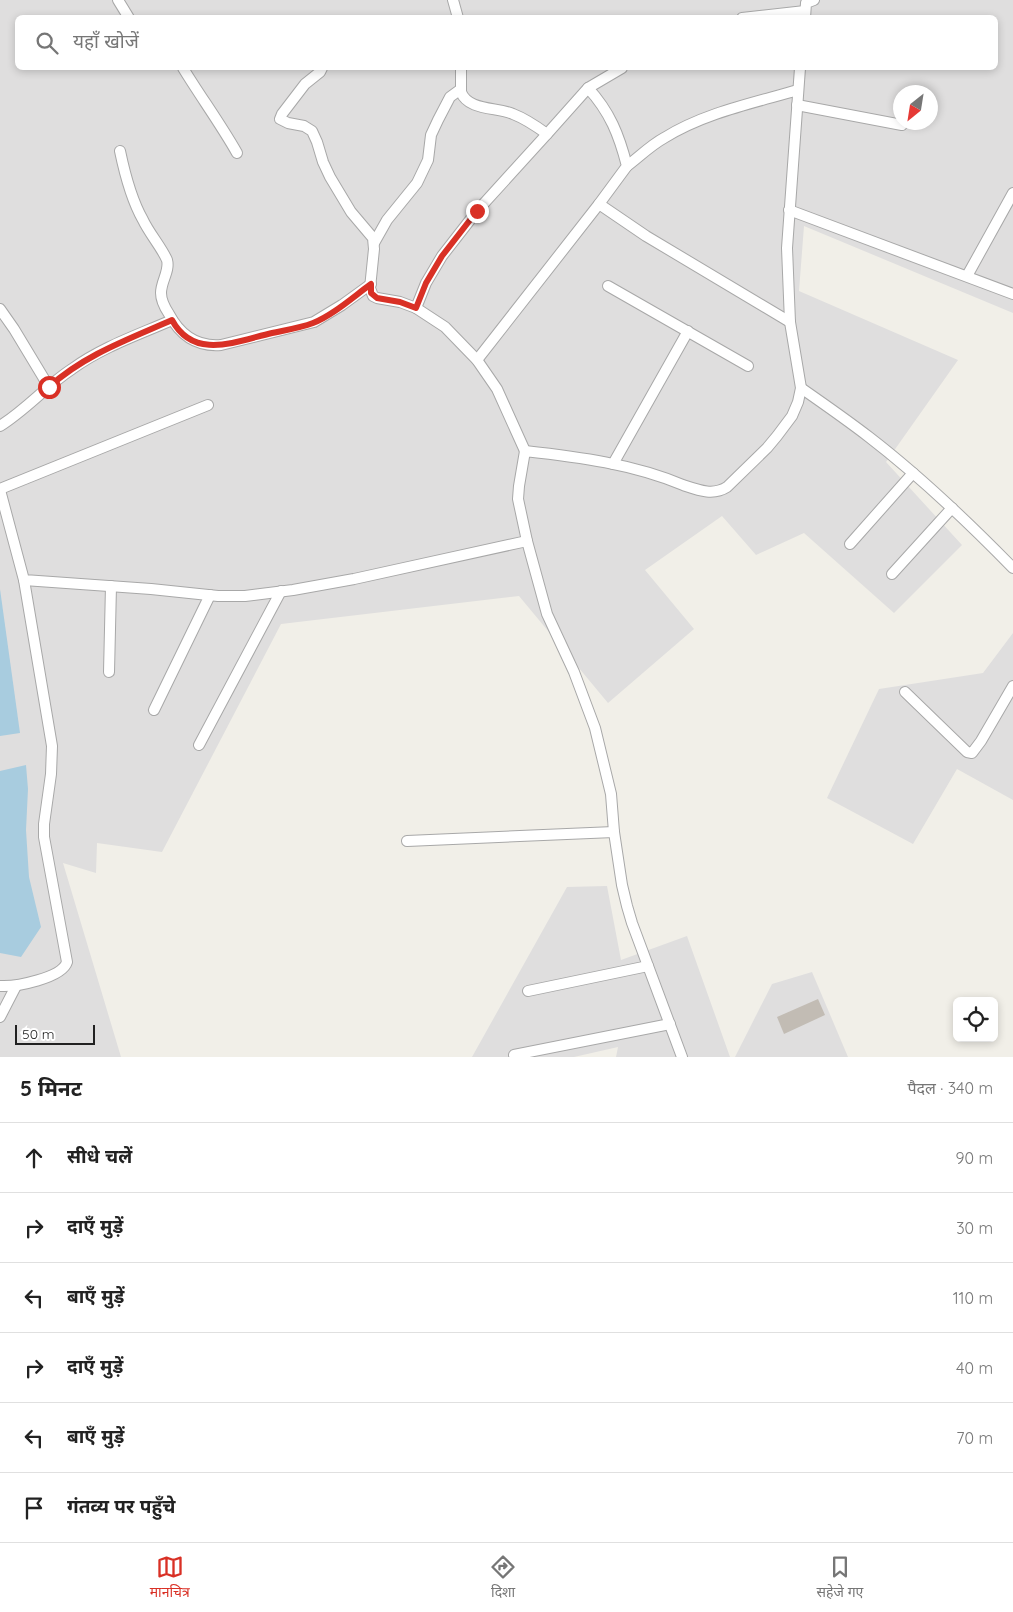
<!DOCTYPE html>
<html lang="hi">
<head>
<meta charset="utf-8">
<style>
	:root { --surface:#fff; --page:#f6f6f6; --text:#222; --muted:#767676; --line:#e0e0e0; --accent:#d93025 }
	body { margin:0; font-family:Quicksand,"Noto Sans Devanagari",sans-serif; background:var(--page); color:var(--text) }
	.controls { position:absolute; right:15px; bottom:15px; display:grid; overflow:hidden; border-radius:8px; box-shadow:0 2px 8px #0003 }
	.controls button { width:45px; height:45px; display:grid; place-items:center; padding:0; border:0; border-bottom:1px solid var(--line); background:var(--surface); color:var(--text); font:25px sans-serif }
	.compass { position:absolute; left:893px; top:85px; width:45px; height:45px; border-radius:50%; background:var(--surface); box-shadow:0 2px 8px #0003; rotate:210deg }
	.scale { position:absolute; left:15px; bottom:12px; width:80px; box-sizing:border-box; padding-left:5px; border:2px solid #212121; border-top:0; font-size:14px; line-height:18px; white-space:nowrap; color:#212121; -webkit-text-stroke:4px #fff; paint-order:stroke }
	.stop { position:absolute; width:15px; height:15px; margin:-11px; border:4px solid #d93025; border-radius:50%; background:#fff }
	.stop.end { background:#d93025; border-color:#fff; box-shadow:0 1px 5px #0008 }
	.list { margin:0; padding:0; list-style:none }
	h2 { display:flex; justify-content:space-between; align-items:center; height:65px; margin:0; padding:0 20px; font-size:21px }
	h2 small { font-size:16px; font-weight:400; color:var(--muted) }
	.list li { display:grid; grid-template-columns:32px 1fr auto; gap:15px; align-items:center; box-sizing:border-box; height:70px; padding:0 20px; border-top:1px solid var(--line) }
	.list b { display:block; font-size:19px; white-space:nowrap }
	.list em { font-size:16px; font-style:normal; color:var(--muted) }
	.icon { flex:none; width:28px; height:28px; fill:none; stroke:currentColor; stroke-width:2; stroke-linecap:round; stroke-linejoin:round }
	.map { position:relative; flex:none; width:1013px; height:1057px; overflow:hidden }
	.search { position:absolute; background:var(--surface); box-shadow:0 2px 8px #0003; left:15px; right:15px; top:15px; height:55px; display:flex; align-items:center; gap:12px; box-sizing:border-box; padding:0 18px; border-radius:8px; color:var(--muted); font-size:19px }
	.sheet { height:485px; background:var(--surface) }
	nav { display:flex; justify-content:space-around; align-items:center; box-sizing:border-box; height:70px; border-top:1px solid var(--line); background:var(--surface); font-size:14px; color:var(--muted) }
	nav a { display:grid; justify-items:center; gap:2px }
	nav .on { color:var(--accent) }
	.map>svg:first-child { display:block }
</style>
</head>
<body>
<div class="map">
<svg width="1013" height="1057" viewBox="0 0 1013 1057">
	<rect width="100%" height="100%" fill="#f1efe8"/>
	<g fill="#dfdede" fill-rule="evenodd">
		<path d="M0 0H1013V313L804 226 799 291 958 360 886 462 962 545 894 613 804 533 756 555 722 516 645 570 694 629 608 703 519 596 281 624 162 852 97 843 96 873 63 863 121 1057H0ZM18 18H996V68H18ZM900 92H930V122H900Z"/>
		<path d="M1013 633V800L957 769 913 844 827 798 879 689 983 673Z"/>
		<path d="M607 886 621 960 687 936 730 1057H616L618 1047 574 1057H472L567 887Z"/>
		<path d="M812 972 848 1057H735L772 984Z"/>
	</g>
	<g fill="#a8ccdf">
		<path d="M0 589 20 733 0 736Z"/>
		<path d="M26 765 28 789 26 830 29 877 41 927 21 957 0 953V771Z"/>
	</g>
	<path fill="#c2bcb4" d="M818 999 825 1015 784 1034 777 1017Z"/>
	<g fill="none" stroke-linecap="round" stroke-linejoin="round">
		<defs>
			<g id="minor">
				<path d="M118 0 129 18"/>
				<path d="M453 0 458 18"/>
				<path d="M742 18 805 11"/>
				<path d="M805 18 806 3 814 0"/>
				<path d="M183 68C200 96 220 123 237 153"/>
				<path d="M322 68 320 72 305 84 282 114 280 119 288 123 304 126 312 131 317 142 323 162 330 177 351 212 373 238 374 249 370 288 373 296 377 298 400 302 416 308"/>
				<path d="M461 68V92C468 111 498 107 513 114 526 119 536 126 547 134L588 88C610 112 619 135 627 166L599 204 646 236 790 322"/>
				<path d="M588 88 622 68"/>
				<path d="M797 105 902 125"/>
				<path d="M120 151C125 175 131 199 143 220 149 233 162 248 167 260 170 271 161 281 161 293 161 300 165 308 169 314 180 335 196 347 221 345L314 322 342 305 371 284"/>
				<path d="M627 166C639 157 651 145 664 138 704 113 753 103 798 90"/>
				<path d="M789 210 1013 294"/>
				<path d="M374 243 387 220 417 183 428 160 431 135 438 120 450 97 461 89"/>
				<path d="M967 276 1013 193"/>
				<path d="M608 286 748 366"/>
				<path d="M0 309 14 329 49 387"/>
				<path d="M477 360 599 204"/>
				<path d="M801 388C824 404 847 420 869 437 921 477 968 522 1013 568"/>
				<path d="M0 426C27 409 46 386 72 369 102 347 138 335 172 320"/>
				<path d="M525 451 497 389 477 360 445 327 416 308 426 283 442 256 477 211 547 134"/>
				<path d="M613 464 688 331"/>
				<path d="M0 489 208 405"/>
				<path d="M0 490 24 580 151 589 218 596H245L293 590 354 579 527 541"/>
				<path d="M850 544 913 473"/>
				<path d="M892 574 952 508"/>
				<path d="M109 672 111 586"/>
				<path d="M905 692 967 752 972 753 981 741 1013 686"/>
				<path d="M154 710 210 595"/>
				<path d="M199 745 281 591"/>
				<path d="M407 841 614 832"/>
				<path d="M0 986C16 987 62 978 67 962L44 837V824L51 774 52 746 24 580"/>
				<path d="M528 991 648 966"/>
				<path d="M0 1017 16 986"/>
				<path d="M514 1055 670 1024"/>
				<path d="M682 1057 632 923 627 906 622 885 614 832 611 794 595 728 574 672 547 614 527 541 518 499 519 486 525 451C579 457 633 464 683 485 698 490 713 496 727 487L767 448 777 436 792 416 798 402 801 388 790 322 787 248 800 68"/>
			</g>
		</defs>
		<use href="#minor" stroke="#a8a8a8" stroke-width="12"/>
		<use href="#minor" stroke="#fff" stroke-width="10"/>
	</g>
	<g fill="none" stroke-linecap="round" stroke-linejoin="round">
		<path stroke="#d93025" stroke-width="6" d="M49 387C84 355 129 339 172 320 194 361 237 341 272 333 286 330 300 328 313 323 333 315 353 297 371 284V293L377 298 400 302 416 308 426 283 442 256 477 211"/>
	</g>
</svg>
<div class="controls">
<button><svg class="icon" aria-label="locate" viewBox="0 0 24 24"><circle cx="12" cy="12" r="6"/><path d="M12 2v4M12 18v4M2 12h4M18 12h4"/></svg></button>
</div>
<svg class="compass" viewBox="-18 -18 36 36"><path d="M0-13l5 13h-10z" fill="#e53935"/><path d="M0 13l5-13h-10z" fill="#767676"/></svg>
<div class="scale">50 m</div>
<div class="stop" style="left:49px;top:387px"></div>
<div class="stop end" style="left:477px;top:211px"></div>
<div class="search"><svg class="icon" aria-label="search" viewBox="0 0 24 24"><circle cx="10" cy="10" r="6"/><path d="M15 15l6 6"/></svg>यहाँ खोजें</div>
</div>
<section class="sheet">
<h2>5 मिनट<small>पैदल · 340 m</small></h2>
<ul class="list">
<li><svg class="icon" aria-label="ahead" viewBox="0 0 24 24"><path d="M12 20V5M6 11l6-6 6 6"/></svg><div><b>सीधे चलें</b></div><em>90 m</em></li>
<li><svg class="icon" aria-label="right" viewBox="0 0 24 24"><path d="M7 20v-9h11M14 6l5 5-5 5"/></svg><div><b>दाएँ मुड़ें</b></div><em>30 m</em></li>
<li><svg class="icon" aria-label="left" viewBox="0 0 24 24"><path d="M17 20v-9H6M10 6l-5 5 5 5"/></svg><div><b>बाएँ मुड़ें</b></div><em>110 m</em></li>
<li><svg class="icon" aria-label="right" viewBox="0 0 24 24"><path d="M7 20v-9h11M14 6l5 5-5 5"/></svg><div><b>दाएँ मुड़ें</b></div><em>40 m</em></li>
<li><svg class="icon" aria-label="left" viewBox="0 0 24 24"><path d="M17 20v-9H6M10 6l-5 5 5 5"/></svg><div><b>बाएँ मुड़ें</b></div><em>70 m</em></li>
<li><svg class="icon" aria-label="arrive" viewBox="0 0 24 24"><path d="M6 21V4h12l-3 4 3 4H6"/></svg><div><b>गंतव्य पर पहुँचे</b></div></li>
</ul>
</section>
<nav>
<a class="on"><svg class="icon" aria-label="map" viewBox="0 0 24 24"><path d="M3 6l6-2 6 2 6-2v14l-6 2-6-2-6 2zM9 4v14M15 6v14"/></svg>मानचित्र</a>
<a><svg class="icon" aria-label="directions" viewBox="0 0 24 24"><path d="M12 3l9 9-9 9-9-9zM9 14v-3h6M13 9l2 2-2 2"/></svg>दिशा</a>
<a><svg class="icon" aria-label="saved" viewBox="0 0 24 24"><path d="M7 4h10v16l-5-4-5 4z"/></svg>सहेजे गए</a>
</nav>
</body>
</html>
